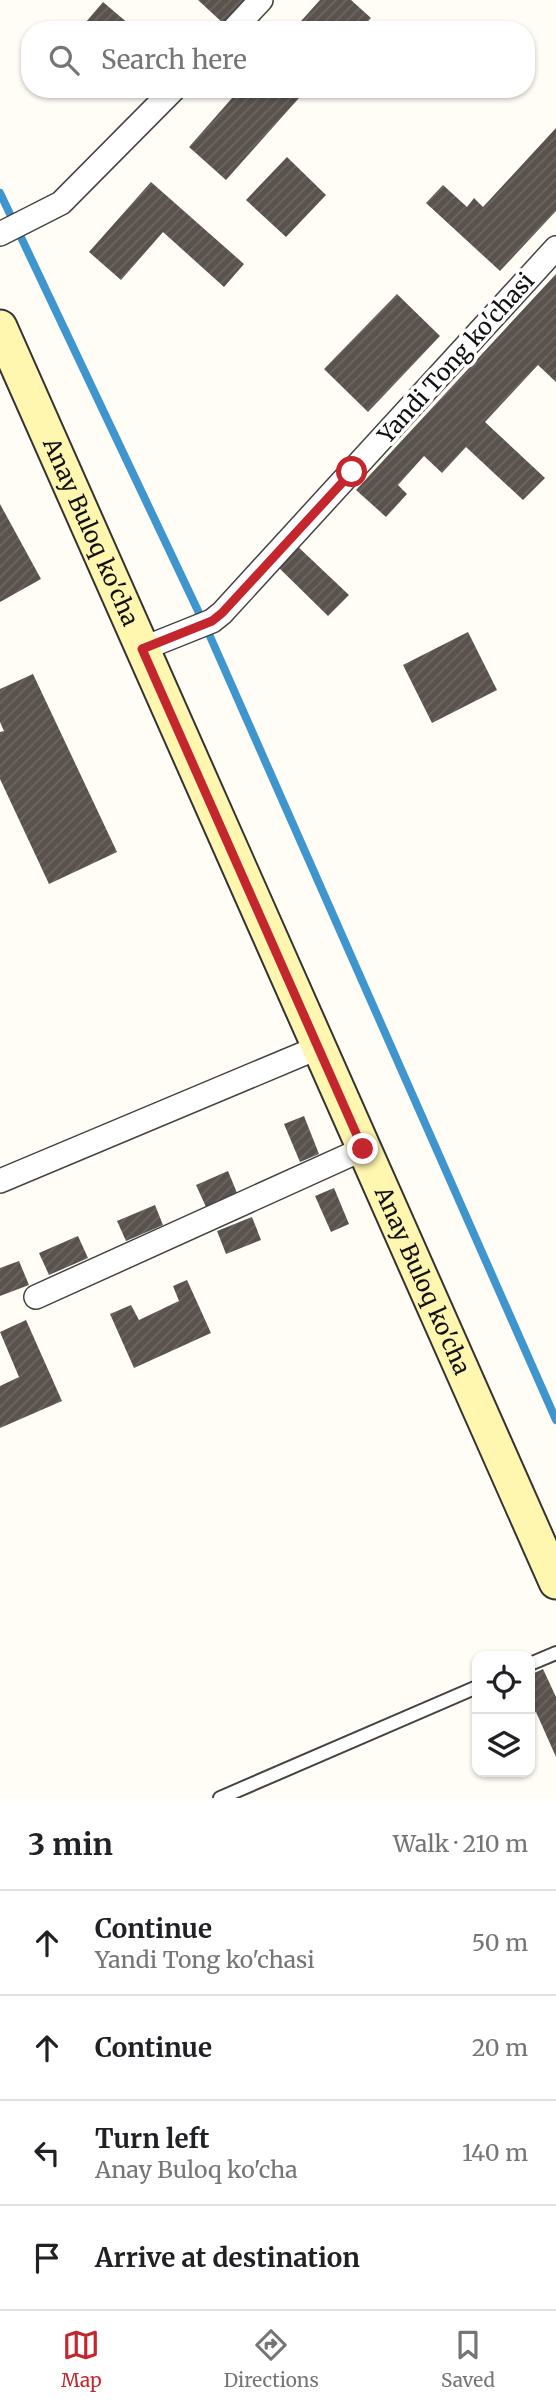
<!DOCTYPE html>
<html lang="en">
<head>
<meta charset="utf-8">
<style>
	:root { --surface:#fff; --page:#f2f2f2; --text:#202124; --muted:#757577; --line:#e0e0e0; --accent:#c4262e }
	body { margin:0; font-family:Merriweather,serif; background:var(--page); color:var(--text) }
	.controls { position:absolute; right:21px; bottom:21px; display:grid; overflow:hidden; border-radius:14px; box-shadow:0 2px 5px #0004 }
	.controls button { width:63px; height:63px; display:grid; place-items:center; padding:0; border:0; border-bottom:2px solid var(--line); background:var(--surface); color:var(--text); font:35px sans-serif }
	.stop { position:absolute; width:21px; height:21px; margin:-16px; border:5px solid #c4262e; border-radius:50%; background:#fff }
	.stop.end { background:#c4262e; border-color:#fff; box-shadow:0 2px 7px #0008 }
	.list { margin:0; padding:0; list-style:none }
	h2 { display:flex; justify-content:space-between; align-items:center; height:91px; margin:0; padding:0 28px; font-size:30px }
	h2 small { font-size:23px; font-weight:400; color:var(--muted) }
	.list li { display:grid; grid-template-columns:46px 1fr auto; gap:21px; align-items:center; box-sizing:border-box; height:105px; padding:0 28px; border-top:2px solid var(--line) }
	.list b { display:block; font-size:26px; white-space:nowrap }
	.list p { margin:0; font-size:23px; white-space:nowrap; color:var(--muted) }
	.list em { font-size:23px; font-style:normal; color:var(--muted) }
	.icon { flex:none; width:38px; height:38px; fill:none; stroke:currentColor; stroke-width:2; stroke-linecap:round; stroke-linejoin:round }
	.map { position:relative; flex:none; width:556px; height:1798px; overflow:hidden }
	.search { position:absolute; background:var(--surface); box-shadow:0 2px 5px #0004; left:21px; right:21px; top:21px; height:77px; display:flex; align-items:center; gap:18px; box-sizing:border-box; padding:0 24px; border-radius:28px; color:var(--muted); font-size:26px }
	.sheet { height:511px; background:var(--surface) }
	nav { display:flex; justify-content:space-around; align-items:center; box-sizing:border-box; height:98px; border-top:2px solid var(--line); background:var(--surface); font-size:19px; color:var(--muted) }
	nav a { display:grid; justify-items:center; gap:4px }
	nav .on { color:var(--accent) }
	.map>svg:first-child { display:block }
</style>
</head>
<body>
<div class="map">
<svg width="556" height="1798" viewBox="0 0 556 1798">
	<defs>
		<pattern id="building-hatch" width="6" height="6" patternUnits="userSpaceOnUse" patternTransform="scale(1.75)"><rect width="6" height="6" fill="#5a524d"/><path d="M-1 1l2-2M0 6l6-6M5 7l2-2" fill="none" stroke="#6d6662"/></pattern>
	</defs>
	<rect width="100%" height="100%" fill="#fffdf5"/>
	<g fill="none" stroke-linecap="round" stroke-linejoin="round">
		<path stroke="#3f96cf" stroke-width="8" d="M0 193 209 634 556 1420"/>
	</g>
	<g fill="url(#building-hatch)">
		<path d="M198 0H249L225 25Z"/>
		<path d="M320 0H351L371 18 360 30H293Z"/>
		<path d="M103 2 136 30H95L86 22Z"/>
		<path d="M240 89H307L226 180 189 147Z"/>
		<path d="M556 128V211L500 271 426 203 443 185 467 207 474 198 483 207Z"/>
		<path d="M287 157 326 195 286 237 246 200Z"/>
		<path d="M151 182 244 264 224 287 163 232 121 280 89 252Z"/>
		<path d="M556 274V382L538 365 485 422 545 478 523 500 466 447 442 473 424 456 398 485 407 494 386 517 356 490Z"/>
		<path d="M397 294 440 336 368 412 324 369Z"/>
		<path d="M0 504 41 579 0 602Z"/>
		<path d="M294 543 349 595 328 616 274 563Z"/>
		<path d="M468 632 497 690 432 723 403 665Z"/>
		<path d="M33 674 117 852 49 884 0 779V732L4 731 0 722V689Z"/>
		<path d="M304 1116 319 1154 300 1162 284 1124Z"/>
		<path d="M228 1171 237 1193 206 1207 196 1185Z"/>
		<path d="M334 1188 349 1224 331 1232 315 1196Z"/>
		<path d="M155 1205 163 1225 126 1241 117 1221Z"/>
		<path d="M252 1217 261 1240 226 1254 217 1231Z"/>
		<path d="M78 1236 88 1258 49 1275 39 1253Z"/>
		<path d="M19 1261 29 1285 0 1296V1268Z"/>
		<path d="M187 1280 211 1333 134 1368 110 1314 131 1305 139 1320 179 1301 173 1286Z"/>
		<path d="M26 1320 62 1401 0 1428V1386L19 1377 0 1332Z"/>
		<path d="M543 1669 556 1697V1757L536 1712 530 1715V1675Z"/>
	</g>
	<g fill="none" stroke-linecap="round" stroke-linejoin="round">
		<defs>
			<g id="lane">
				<path d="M530 1664 556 1653"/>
				<path d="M220 1798 477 1687"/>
			</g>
			<g id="street">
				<path d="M233 30 261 0"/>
				<path d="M0 234 61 203 174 89"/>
				<path d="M142 649 212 621 222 613 556 248"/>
				<path d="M0 1181 317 1048"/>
				<path d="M36 1297 363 1149"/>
			</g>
			<g id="secondary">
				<path id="s1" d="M0 327 556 1582"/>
			</g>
		</defs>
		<use href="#lane" stroke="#444" stroke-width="16"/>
		<use href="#street" stroke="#444" stroke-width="26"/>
		<use href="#secondary" stroke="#333" stroke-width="37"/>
		<use href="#lane" stroke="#fff" stroke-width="12"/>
		<use href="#street" stroke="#fff" stroke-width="23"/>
		<use href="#secondary" stroke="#fff6b0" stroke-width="33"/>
	</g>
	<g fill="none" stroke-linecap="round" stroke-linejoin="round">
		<path stroke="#c4262e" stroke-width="9" d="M352 472 222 613 212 621 142 649 363 1149"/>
	</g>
	<g text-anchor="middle" stroke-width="7" stroke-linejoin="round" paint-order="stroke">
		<g font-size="23" fill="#111" stroke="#fff">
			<text transform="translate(456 358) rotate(-48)" y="8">Yandi Tong ko'chasi</text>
			<text dy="8" stroke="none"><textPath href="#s1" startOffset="224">Anay Buloq ko'cha</textPath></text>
			<text dy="8" stroke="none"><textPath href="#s1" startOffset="1043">Anay Buloq ko'cha</textPath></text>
		</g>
	</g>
</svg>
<div class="controls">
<button><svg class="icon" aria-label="locate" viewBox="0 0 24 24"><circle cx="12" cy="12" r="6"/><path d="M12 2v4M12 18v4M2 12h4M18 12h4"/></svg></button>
<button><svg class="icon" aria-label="layers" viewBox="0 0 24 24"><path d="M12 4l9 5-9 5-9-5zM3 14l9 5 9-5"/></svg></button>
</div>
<div class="stop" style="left:352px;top:472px"></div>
<div class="stop end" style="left:363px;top:1149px"></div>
<div class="search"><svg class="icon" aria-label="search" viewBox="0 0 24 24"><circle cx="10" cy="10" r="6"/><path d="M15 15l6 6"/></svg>Search here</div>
</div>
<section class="sheet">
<h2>3 min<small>Walk · 210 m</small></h2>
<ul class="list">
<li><svg class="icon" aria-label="ahead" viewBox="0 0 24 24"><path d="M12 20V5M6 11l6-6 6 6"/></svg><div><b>Continue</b><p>Yandi Tong ko'chasi</p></div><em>50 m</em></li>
<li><svg class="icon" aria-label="ahead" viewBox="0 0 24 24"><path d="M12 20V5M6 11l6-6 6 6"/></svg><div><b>Continue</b></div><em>20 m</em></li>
<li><svg class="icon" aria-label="left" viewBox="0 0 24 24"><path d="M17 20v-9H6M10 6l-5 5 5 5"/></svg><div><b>Turn left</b><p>Anay Buloq ko'cha</p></div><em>140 m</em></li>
<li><svg class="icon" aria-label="arrive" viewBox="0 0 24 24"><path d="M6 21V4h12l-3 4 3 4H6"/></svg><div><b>Arrive at destination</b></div></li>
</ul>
</section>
<nav>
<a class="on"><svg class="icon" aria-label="map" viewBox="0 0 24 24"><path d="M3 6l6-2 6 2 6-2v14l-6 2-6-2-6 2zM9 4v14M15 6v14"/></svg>Map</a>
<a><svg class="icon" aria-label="directions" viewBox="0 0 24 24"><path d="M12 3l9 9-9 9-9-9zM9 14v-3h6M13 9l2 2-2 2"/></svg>Directions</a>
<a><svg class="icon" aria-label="saved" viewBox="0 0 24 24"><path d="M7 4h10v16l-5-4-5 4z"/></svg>Saved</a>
</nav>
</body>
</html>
